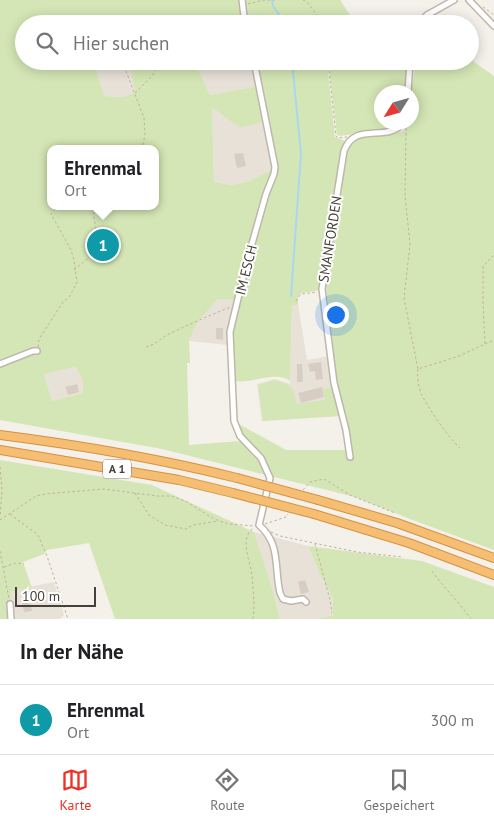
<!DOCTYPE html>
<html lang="de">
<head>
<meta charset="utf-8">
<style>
	:root { --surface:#fff; --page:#f2f2f2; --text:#202124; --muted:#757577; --line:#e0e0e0; --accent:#ee3126 }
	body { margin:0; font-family:"PT Sans",sans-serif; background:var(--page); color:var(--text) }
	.compass { position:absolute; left:374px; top:85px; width:45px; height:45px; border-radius:50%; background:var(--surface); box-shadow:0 2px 12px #0003; rotate:233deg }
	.scale { position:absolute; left:15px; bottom:12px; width:81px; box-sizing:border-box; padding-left:5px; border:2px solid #474038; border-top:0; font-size:14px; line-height:18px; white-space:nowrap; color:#474038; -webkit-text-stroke:4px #fff; paint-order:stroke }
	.you { position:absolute; left:335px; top:314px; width:18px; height:18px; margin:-12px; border:4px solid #fff; border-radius:50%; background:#1a73e8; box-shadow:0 0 0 8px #1a73e833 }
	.badge { display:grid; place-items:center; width:32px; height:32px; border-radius:50%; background:var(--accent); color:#fff; font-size:16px; font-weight:700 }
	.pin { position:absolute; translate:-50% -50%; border:2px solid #fff; box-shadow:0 1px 5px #0006 }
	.popup { position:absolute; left:47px; top:145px; width:112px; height:65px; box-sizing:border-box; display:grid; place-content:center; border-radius:10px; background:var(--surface); filter:drop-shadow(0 1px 4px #0005); font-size:16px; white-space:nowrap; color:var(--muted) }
	.popup b { font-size:19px; color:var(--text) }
	.popup::after { content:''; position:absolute; left:50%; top:100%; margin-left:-10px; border:10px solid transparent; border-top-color:var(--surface) }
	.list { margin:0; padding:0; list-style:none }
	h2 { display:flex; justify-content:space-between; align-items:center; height:65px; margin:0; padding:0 20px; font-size:21px }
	h2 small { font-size:16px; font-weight:400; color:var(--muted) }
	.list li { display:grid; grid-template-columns:32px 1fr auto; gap:15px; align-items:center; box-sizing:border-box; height:70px; padding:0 20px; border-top:1px solid var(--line) }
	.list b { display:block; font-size:19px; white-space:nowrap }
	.list p { margin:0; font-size:16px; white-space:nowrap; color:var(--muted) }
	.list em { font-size:16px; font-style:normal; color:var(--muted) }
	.icon { flex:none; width:28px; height:28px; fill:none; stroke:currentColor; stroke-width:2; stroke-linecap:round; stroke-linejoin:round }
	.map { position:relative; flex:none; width:494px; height:619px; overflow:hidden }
	.search { position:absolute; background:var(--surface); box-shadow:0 2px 12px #0003; left:15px; right:15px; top:15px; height:55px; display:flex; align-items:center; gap:12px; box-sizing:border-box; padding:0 18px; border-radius:28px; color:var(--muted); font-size:19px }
	.sheet { height:135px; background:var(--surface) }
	nav { display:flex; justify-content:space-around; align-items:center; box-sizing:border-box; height:70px; border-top:1px solid var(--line); background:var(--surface); font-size:14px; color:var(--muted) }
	nav a { display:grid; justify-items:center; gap:2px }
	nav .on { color:var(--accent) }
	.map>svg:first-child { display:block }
</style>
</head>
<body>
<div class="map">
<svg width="494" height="619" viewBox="0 0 494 619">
	<rect width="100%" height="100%" fill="#f4f0ea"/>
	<g fill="#e7e1d8">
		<path d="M93 61H129L135 92 124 97 103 96Z"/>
		<path d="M252 61 257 86 210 95 193 62Z"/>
		<path d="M212 106 240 128 264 122 273 169 247 182 231 185 214 182Z"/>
		<path d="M218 299 237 300 228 331V345L189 341 197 323Z"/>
		<path d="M292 305H298L307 360 329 356 340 416 262 421 257 384 275 379 290 384Z"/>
		<path d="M76 367 83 381V393L52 401 44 374Z"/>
		<path d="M254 532 308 546 319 572 333 599V615L316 619H280L272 587Z"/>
		<path d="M54 582 64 615 59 619H13L10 591Z"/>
	</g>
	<g fill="#d4e6b5" fill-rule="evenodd">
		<path d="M0 0H242L243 24H24V61H93L104 96 124 97 135 92 129 61H194L210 95 257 86 264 122 240 128 212 107 214 182 231 185 247 182 273 169 237 300 218 299 197 323 189 341 190 363H187L189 445 240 441 239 424 286 450H351L337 382 326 286 346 150 356 138 392 134 404 131 406 123 412 122 411 92 416 61H470V59L494 76V550L410 519 355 497 162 449 0 420ZM51 149H156V206H51ZM76 367 83 381V393L52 401 44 374Z"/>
		<path d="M245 0H340L354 21 346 24H247L244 12Z"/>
		<path d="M255 61H327L335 137 347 142 321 290 301 293 298 297V305H292L290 381C276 370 252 384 234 381L231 332 247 266 267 195 275 174Z"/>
		<path d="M328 61H408L406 92H382V122L401 123C389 133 356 133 340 136L337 135Z"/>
		<path d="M275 380C293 386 293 386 297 404L325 400 323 389 334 387 339 416 263 421 258 385Z"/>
		<path d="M0 460 152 485 254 532 272 587 280 619H115L89 543 47 550 44 554 23 562 32 588 11 591 13 619H0Z"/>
		<path d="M308 546 422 561 494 587V619H316L333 615V599L319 572Z"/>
	</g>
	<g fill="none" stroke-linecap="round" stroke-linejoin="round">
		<g stroke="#a9d8ed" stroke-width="2">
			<path d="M272 0 273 6 286 24"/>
			<path d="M291 296 301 154 292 61"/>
		</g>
	</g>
	<g fill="#d8cdc2">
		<path d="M243 153 246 166 237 168 234 154Z"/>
		<path d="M216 328H223V340L216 339Z"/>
		<path d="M321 362 323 379 316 380 315 371 310 372 308 364Z"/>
		<path d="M297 364H302L303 382H297Z"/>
		<path d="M77 384 79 392 68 395 65 387Z"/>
		<path d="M322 387 324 397 301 403 298 393Z"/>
		<path d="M305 580 309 592 301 594 298 582Z"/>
		<path d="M30 601 32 611 24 612 22 602Z"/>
	</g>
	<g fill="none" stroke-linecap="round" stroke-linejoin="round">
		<defs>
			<g id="minor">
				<path d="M242 0 245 24"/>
				<path d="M469 0 494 26"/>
				<path d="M418 24 427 15 454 0"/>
				<path d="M254 61 275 167 274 174 266 194 246 265 230 332 234 421 240 436 261 458 270 478 259 525C281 544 274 567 280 593L283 599 291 601 303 599 306 602"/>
				<path d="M408 92 410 61"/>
				<path d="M0 364 33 351H37"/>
				<path d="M350 457 346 430 334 383 322 289 344 151C355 120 388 144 404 122"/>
				<path d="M10 604 11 619"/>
			</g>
			<g id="highway">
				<path d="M0 435C79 445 160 459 237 478"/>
				<path d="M0 450 179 480 233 493"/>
				<path d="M318 500 397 523 494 558"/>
				<path d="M314 514 409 543 494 575"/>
			</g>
		</defs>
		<use href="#minor" stroke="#bfb7ac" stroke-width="8"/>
		<use href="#highway" stroke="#d59142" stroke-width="10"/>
		<g stroke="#c0b19e" stroke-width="1" stroke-dasharray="2.5 2.5" stroke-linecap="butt">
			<path d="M303 0 307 2 324 24"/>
			<path d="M248 4 264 0H277"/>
			<path d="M483 7 494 15"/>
			<path d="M328 61 336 136 338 138 347 137"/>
			<path d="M126 71 144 118 145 135 142 149"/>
			<path d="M135 93 152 76 161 61"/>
			<path d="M406 128 405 196 410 244 404 298 418 369 459 356 485 344 483 302V266L494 255"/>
			<path d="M74 270 98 250 99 247 105 250 107 247 108 241 100 239 97 235 92 206"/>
			<path d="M296 301 301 294 317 292"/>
			<path d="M485 344 494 340"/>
			<path d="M38 347 39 339 63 302 70 296 77 282 74 260 71 250 51 214 58 206"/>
			<path d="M146 347C155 345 161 338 169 334 190 324 210 315 231 307"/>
			<path d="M418 369C417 377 418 385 421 393 426 405 450 440 460 448"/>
			<path d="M0 467 2 489 0 517"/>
			<path d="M303 490 310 482 324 479 350 495 395 513"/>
			<path d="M135 493 149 515 165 525 186 529 193 525 218 521"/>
			<path d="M10 514 38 535 47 556 68 619"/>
			<path d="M0 520 36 496 45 494 104 489 157 496H172L187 502 209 516 219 521 230 524 254 526"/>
			<path d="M265 524 286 517 288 514"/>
			<path d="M271 532 280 536 357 552 403 557"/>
			<path d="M315 544 330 600 332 613"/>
			<path d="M0 551 9 599"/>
			<path d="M4 567 16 563 24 564"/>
			<path d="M432 571C444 588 459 602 471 619"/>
			<path d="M253 619C255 605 253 590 252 576 251 562 238 538 254 528"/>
		</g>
		<use href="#minor" stroke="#fff" stroke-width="5"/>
		<use href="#highway" stroke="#f6be72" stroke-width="8"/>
		<defs>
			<g id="highway-bridge">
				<path d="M237 478 318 500"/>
				<path d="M233 493 314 514"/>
			</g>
		</defs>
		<use href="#highway-bridge" stroke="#d59142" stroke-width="10" stroke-linecap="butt"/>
		<use href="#highway-bridge" stroke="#f6be72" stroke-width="8"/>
	</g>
	<g text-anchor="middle" stroke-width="4" stroke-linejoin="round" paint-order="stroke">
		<rect fill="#fff" stroke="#7e7974" stroke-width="1" x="103" y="459.5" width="28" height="19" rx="4"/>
		<g font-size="12" font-weight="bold" fill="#474038">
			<text x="117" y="473">A 1</text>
		</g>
		<g font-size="14" fill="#474038" stroke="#fff">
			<text transform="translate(330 239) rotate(-81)" y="5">SMANFORDEN</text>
			<text transform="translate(246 270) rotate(-76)" y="5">IM ESCH</text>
		</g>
	</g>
</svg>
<svg class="compass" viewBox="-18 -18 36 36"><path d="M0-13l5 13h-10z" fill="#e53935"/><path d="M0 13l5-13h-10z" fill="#757577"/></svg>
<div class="scale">100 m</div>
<div class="you"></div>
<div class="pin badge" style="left:103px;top:245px;background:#0f9aa8">1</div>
<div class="popup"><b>Ehrenmal</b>Ort</div>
<div class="search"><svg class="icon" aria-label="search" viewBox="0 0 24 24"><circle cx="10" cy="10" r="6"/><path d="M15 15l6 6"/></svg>Hier suchen</div>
</div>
<section class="sheet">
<h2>In der Nähe<small></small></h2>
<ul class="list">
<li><span class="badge" style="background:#0f9aa8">1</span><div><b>Ehrenmal</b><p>Ort</p></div><em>300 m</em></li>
</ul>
</section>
<nav>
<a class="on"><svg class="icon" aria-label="map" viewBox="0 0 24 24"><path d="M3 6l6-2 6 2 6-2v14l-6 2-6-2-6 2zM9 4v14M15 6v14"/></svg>Karte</a>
<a><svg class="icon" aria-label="directions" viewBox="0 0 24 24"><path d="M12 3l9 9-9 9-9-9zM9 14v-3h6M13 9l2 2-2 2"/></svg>Route</a>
<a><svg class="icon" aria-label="saved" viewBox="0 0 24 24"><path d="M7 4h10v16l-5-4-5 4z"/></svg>Gespeichert</a>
</nav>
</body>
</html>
